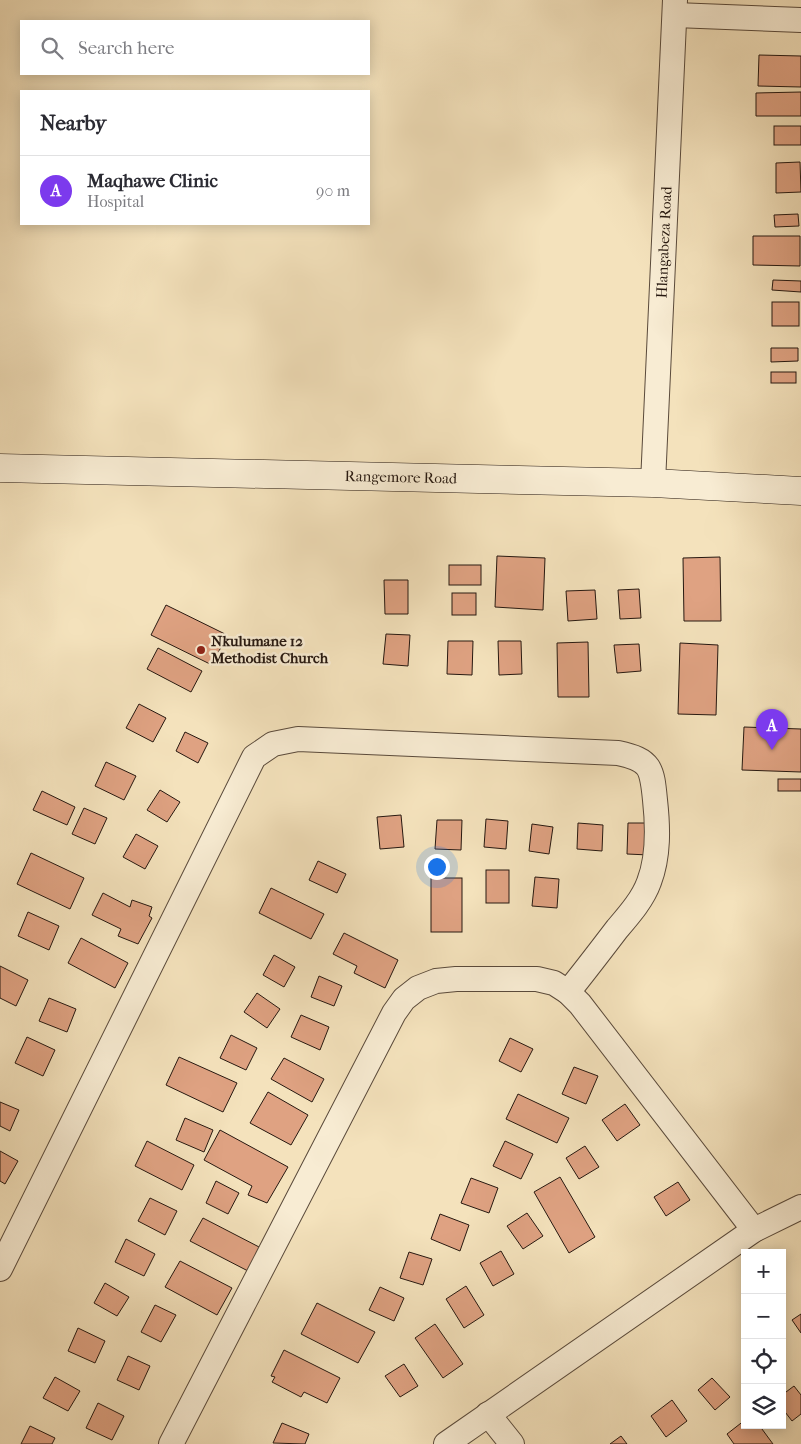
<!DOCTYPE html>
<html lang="en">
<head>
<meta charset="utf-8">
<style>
	:root { --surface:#fff; --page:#f2f2f3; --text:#2b2b33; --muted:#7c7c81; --line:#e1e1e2; --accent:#7c3aed }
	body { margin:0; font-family:"IM FELL French Canon",serif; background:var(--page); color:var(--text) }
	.controls { position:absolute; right:15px; bottom:15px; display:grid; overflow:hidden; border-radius:0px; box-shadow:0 2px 12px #0003 }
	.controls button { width:45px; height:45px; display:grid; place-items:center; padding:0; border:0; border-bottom:1px solid var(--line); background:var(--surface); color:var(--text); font:25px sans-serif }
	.you { position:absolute; left:436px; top:866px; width:18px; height:18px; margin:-12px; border:4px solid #fff; border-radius:50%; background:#1a73e8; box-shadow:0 0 0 8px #1a73e833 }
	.badge { display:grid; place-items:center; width:32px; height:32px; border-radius:50%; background:var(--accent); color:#fff; font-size:16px; font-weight:700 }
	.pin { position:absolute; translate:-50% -41px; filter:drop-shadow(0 1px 2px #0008) }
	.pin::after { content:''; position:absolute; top:26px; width:18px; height:15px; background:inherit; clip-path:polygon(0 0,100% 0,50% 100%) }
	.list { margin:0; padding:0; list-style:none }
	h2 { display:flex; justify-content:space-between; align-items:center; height:65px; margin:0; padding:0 20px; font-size:21px }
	h2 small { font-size:16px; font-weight:400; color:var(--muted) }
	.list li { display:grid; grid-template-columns:32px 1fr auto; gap:15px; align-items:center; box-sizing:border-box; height:70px; padding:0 20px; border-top:1px solid var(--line) }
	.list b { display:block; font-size:19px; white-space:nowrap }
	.list p { margin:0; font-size:16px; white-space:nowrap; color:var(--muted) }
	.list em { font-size:16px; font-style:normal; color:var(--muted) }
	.icon { flex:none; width:28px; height:28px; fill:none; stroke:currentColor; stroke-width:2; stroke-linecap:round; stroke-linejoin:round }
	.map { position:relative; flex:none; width:801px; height:1444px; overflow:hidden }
	.search { position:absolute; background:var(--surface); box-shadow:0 2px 12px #0003; left:20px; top:20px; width:350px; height:55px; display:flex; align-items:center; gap:12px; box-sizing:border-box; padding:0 18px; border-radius:0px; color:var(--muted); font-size:19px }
	.panel { position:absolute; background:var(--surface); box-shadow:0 2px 12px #0003; left:20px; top:90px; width:350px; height:135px; border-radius:0px }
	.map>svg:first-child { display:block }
</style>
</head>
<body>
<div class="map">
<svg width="801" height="1444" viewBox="0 0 801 1444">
	<rect width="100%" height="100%" fill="#f4e2bc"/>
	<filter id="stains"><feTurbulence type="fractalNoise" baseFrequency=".004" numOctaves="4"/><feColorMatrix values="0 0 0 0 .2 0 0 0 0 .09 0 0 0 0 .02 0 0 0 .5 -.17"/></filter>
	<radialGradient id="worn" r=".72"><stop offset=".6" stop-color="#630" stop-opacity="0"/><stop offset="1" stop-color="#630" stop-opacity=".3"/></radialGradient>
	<g fill="#dfa282" stroke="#261810">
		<path d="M759 55 801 56V87L758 86Z"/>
		<path d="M801 92V116H756V93Z"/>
		<rect x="774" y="126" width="27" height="19"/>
		<path d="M800 162 801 192 776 193V163Z"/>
		<path d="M798 214 799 226 775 227 774 215Z"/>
		<path d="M753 236H800V266L753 265Z"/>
		<path d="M773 280 801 281V292L772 290Z"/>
		<rect x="772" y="302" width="27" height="24"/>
		<path d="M771 348H798V361L771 362Z"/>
		<rect x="771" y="372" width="25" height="11"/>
		<path d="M497 556 545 558 543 610 495 607Z"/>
		<path d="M720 557 721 621H684L683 558Z"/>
		<rect x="449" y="565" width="32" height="20"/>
		<path d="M384 580H408V614H385Z"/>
		<path d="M639 589 641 618 620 619 618 590Z"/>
		<path d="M595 590 597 619 568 621 566 591Z"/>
		<rect x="452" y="593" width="24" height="22"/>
		<path d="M166 605 227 635 212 665 151 635Z"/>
		<path d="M386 634 410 635 408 666 383 664Z"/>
		<path d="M448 641H473L472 675 447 674Z"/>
		<path d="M498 641H521L522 674 499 675Z"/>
		<path d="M588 642 589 697H558L557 643Z"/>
		<path d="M680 643 718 645 716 715 678 714Z"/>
		<path d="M639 644 641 671 617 673 614 645Z"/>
		<path d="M158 648 202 671 191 692 147 669Z"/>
		<path d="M139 704 166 718 153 742 126 728Z"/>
		<path d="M744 727 801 729V772L742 770Z"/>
		<path d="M185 732 208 743 198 763 176 751Z"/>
		<path d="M106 762 136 776 124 800 95 786Z"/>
		<rect x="778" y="779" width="23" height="12"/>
		<path d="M160 790 180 802 167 822 147 810Z"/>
		<path d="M42 791 75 807 67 825 33 810Z"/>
		<path d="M84 808 107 818 95 844 72 834Z"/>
		<path d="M401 815 404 847 380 849 377 817Z"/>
		<path d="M486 819 508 821 506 849 484 847Z"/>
		<path d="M437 820H462L461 850 435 849Z"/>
		<path d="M578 823 603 825 602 851 577 849Z"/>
		<path d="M628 823H651L649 855 627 854Z"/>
		<path d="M532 824 553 827 549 854 529 851Z"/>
		<path d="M136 834 158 846 145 869 123 857Z"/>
		<path d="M31 853 84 878 70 909 17 884Z"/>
		<path d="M318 861 346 874 337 893 309 880Z"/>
		<rect x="486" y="870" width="23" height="33"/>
		<path d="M535 877 559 879 557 908 532 906Z"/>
		<rect x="431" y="878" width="31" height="54"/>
		<path d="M271 888 324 914 311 939 259 913Z"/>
		<path d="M103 893 130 907 132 900 152 907 149 916 152 918 138 944 118 936 121 929 92 915Z"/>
		<path d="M28 912 59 926 49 950 18 936Z"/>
		<path d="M344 933 398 960 385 988 354 973 357 966 333 954Z"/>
		<path d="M81 938 128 963 115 988 68 963Z"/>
		<path d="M274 955 295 967 284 987 263 975Z"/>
		<path d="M0 966 28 980 16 1006 0 998Z"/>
		<path d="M319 976 342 986 334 1006 311 997Z"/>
		<path d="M257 993 280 1009 267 1028 244 1012Z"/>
		<path d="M49 998 76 1009 67 1032 39 1021Z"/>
		<path d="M301 1015 329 1027 320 1050 291 1037Z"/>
		<path d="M231 1035 257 1048 246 1070 220 1058Z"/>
		<path d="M27 1037 55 1050 43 1076 15 1063Z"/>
		<path d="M510 1038 533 1049 521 1072 499 1061Z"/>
		<path d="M179 1057 237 1083 223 1112 166 1085Z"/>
		<path d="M284 1058 324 1079 312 1102 271 1079Z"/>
		<path d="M574 1067 598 1076 586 1104 562 1094Z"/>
		<path d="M268 1092 308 1115 291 1145 250 1123Z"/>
		<path d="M518 1094 569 1118 557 1143 506 1119Z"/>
		<path d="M0 1102 19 1110 10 1131 0 1126Z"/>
		<path d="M625 1104 640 1125 617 1141 602 1120Z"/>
		<path d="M185 1118 213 1130 204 1152 176 1140Z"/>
		<path d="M220 1130 288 1167 267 1203 248 1195 252 1186 204 1160Z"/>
		<path d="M147 1141 194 1165 182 1190 135 1166Z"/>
		<path d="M505 1141 533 1154 521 1179 493 1166Z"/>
		<path d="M585 1146 599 1167 579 1179 566 1158Z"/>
		<path d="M0 1151 18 1161 5 1184 0 1181Z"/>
		<path d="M560 1177 595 1237 569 1253 534 1192Z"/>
		<path d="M471 1178 498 1188 489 1213 461 1203Z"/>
		<path d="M216 1181 239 1193 228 1214 206 1203Z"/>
		<path d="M678 1182 690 1200 666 1216 654 1197Z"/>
		<path d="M150 1198 177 1211 165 1235 138 1221Z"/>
		<path d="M527 1213 543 1236 523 1249 507 1226Z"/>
		<path d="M440 1214 469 1225 460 1251 431 1239Z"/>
		<path d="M203 1218 261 1248 248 1271 190 1241Z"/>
		<path d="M126 1239 155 1254 144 1276 115 1262Z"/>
		<path d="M501 1251 514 1274 493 1286 480 1263Z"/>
		<path d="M409 1252 432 1259 423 1285 400 1278Z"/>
		<path d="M180 1261 232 1288 217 1315 165 1287Z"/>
		<path d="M105 1283 129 1297 117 1316 94 1303Z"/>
		<path d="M466 1286 484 1315 464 1328 446 1299Z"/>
		<path d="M380 1287 404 1298 394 1321 369 1310Z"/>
		<path d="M317 1303 375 1332 358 1363 301 1334Z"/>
		<path d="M155 1305 176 1315 161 1342 141 1332Z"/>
		<path d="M801 1314V1333L792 1320Z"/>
		<path d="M435 1324 463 1364 443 1378 415 1338Z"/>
		<path d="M78 1328 105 1341 95 1363 68 1351Z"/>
		<path d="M284 1350 340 1378 327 1403 304 1392 301 1397 272 1382 275 1377 271 1376Z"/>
		<path d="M128 1356 150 1366 139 1390 117 1380Z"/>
		<path d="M404 1364 418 1386 400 1397 385 1376Z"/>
		<path d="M55 1377 80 1391 68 1411 43 1398Z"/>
		<path d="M712 1378 730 1397 715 1410 698 1390Z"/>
		<path d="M794 1386 801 1395V1414L792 1421 782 1408V1395Z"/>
		<path d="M672 1400 687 1421 666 1437 651 1416Z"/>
		<path d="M98 1403 124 1416 112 1440 86 1428Z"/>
		<path d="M745 1420V1425H759L773 1444H734L727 1434Z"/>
		<path d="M282 1423 309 1434 305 1444 273 1443Z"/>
		<path d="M30 1426 55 1438 52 1444H21Z"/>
		<path d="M621 1436 627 1444H610Z"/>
	</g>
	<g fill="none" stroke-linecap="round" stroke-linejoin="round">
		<defs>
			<g id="street">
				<path d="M675 15 801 20"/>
				<path id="s1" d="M653 483 675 0"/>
				<path d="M568 992 580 1004 754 1230"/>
				<path d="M0 1269 254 757 273 744 298 739 618 753C651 760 652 768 655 800 658 827 659 856 649 882 643 899 629 915 617 929 601 950 585 971 568 992L554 983 537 979H456L436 981 418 988 404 999 394 1013 171 1444"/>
				<path d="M488 1414 512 1444"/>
				<path d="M446 1444 754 1230 801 1207"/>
			</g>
			<g id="secondary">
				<path id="s2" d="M0 468 653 483 801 491"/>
			</g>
		</defs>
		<use href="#street" stroke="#5a4a3b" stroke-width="26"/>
		<use href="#secondary" stroke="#261810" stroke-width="29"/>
		<use href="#street" stroke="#f8ecd3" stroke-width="24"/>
		<use href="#secondary" stroke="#f8ecd3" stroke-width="28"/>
	</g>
	<circle fill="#8f2418" stroke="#f8ecd3" stroke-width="2" cx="201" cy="650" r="5"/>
	<g text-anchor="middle" stroke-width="5" stroke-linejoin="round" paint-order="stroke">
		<g font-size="15" fill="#261810" stroke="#f8ecd3">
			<text dy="5" stroke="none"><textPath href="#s1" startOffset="241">Hlangabeza Road</textPath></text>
			<text dy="5" stroke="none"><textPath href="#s2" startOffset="401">Rangemore Road</textPath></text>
		</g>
		<g font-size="15" font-weight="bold" fill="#261810" stroke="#f8ecd3" text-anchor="start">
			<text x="211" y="646">Nkulumane 12<tspan x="211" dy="17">Methodist Church</tspan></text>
		</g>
	</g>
	<rect width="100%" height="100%" filter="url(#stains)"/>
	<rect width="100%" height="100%" fill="url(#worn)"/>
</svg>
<div class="controls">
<button>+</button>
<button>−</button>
<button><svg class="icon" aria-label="locate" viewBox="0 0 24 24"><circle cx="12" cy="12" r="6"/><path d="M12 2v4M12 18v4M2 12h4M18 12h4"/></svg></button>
<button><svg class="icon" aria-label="layers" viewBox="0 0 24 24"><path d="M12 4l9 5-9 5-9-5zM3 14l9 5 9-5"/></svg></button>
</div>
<div class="you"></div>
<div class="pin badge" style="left:772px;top:750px">A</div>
<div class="search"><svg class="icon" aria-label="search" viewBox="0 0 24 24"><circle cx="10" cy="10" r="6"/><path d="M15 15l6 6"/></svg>Search here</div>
<section class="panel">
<h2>Nearby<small></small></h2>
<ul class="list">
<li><span class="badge">A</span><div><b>Maqhawe Clinic</b><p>Hospital</p></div><em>90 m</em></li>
</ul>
</section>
</div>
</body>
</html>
